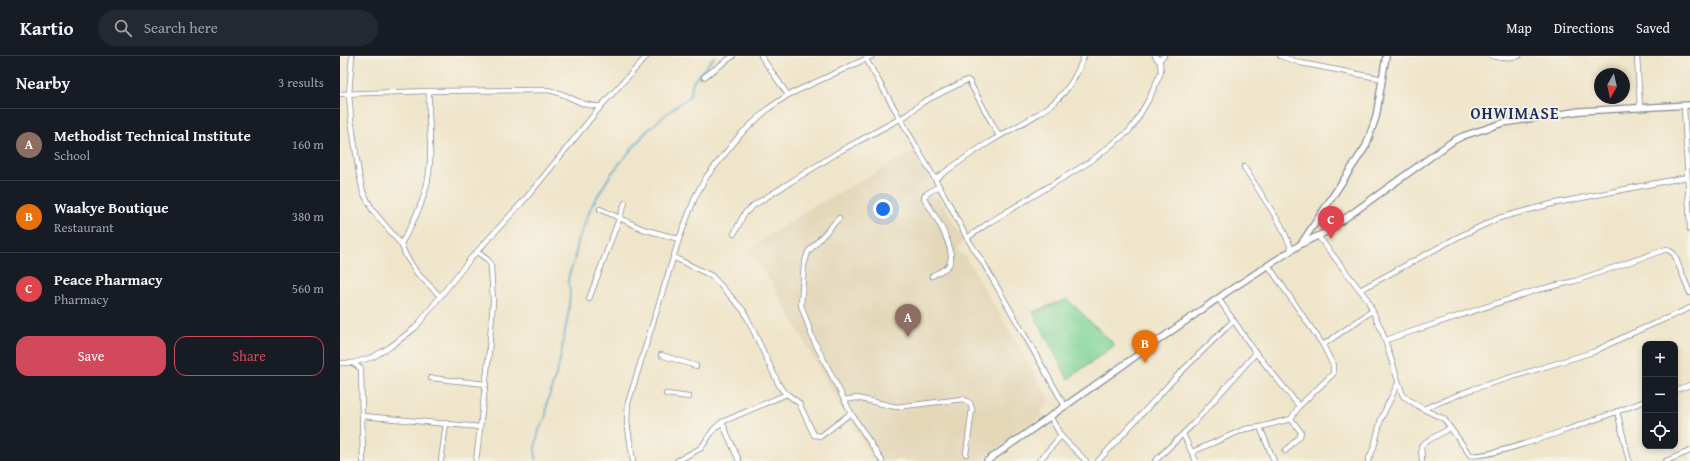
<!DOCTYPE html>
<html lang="en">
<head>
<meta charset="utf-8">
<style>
	:root { --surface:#171b24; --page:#242831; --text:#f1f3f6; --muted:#9ea1a6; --line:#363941; --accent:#d1495b }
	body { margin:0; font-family:"Gentium Book Plus",serif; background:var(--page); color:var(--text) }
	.controls { position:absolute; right:12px; bottom:12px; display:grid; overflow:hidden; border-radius:8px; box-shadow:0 2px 6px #0003 }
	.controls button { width:36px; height:36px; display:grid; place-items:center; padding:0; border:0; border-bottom:1px solid var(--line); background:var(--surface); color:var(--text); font:20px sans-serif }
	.compass { position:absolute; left:1254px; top:12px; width:36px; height:36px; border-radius:50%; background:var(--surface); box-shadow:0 2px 6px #0003; rotate:188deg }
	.you { position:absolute; left:543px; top:153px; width:14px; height:14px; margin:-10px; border:3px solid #fff; border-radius:50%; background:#1a73e8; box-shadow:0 0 0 6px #1a73e833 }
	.badge { display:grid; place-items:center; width:26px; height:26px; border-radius:50%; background:var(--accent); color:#fff; font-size:13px; font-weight:700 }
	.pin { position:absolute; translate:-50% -33px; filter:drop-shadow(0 1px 2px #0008) }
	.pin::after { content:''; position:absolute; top:21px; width:14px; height:12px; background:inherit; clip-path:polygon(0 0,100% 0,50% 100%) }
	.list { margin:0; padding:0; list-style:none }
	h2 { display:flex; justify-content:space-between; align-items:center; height:52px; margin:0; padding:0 16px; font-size:17px }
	h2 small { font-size:13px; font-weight:400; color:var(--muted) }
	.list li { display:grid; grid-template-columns:26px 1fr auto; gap:12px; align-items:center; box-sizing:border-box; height:72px; padding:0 16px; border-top:1px solid var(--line) }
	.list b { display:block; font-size:15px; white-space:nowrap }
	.list p { margin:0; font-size:13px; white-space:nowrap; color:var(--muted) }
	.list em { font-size:13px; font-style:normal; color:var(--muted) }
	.actions { display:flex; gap:8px; padding:12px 16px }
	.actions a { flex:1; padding:9px 0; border:1px solid var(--accent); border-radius:12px; text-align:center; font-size:14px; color:var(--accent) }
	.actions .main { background:var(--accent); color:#fff }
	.icon { flex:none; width:22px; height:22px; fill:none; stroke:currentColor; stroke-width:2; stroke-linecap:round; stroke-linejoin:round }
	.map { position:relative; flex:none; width:1350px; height:405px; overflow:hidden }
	header { display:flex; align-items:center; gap:24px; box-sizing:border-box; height:56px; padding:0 20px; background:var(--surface); border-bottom:1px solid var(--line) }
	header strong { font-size:19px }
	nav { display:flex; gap:22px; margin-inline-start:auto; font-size:14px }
	.search { width:280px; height:36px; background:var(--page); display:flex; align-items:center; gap:10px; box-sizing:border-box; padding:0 14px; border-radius:22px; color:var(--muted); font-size:15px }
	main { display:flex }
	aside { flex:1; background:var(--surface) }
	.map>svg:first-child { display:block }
</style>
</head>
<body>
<header>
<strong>Kartio</strong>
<div class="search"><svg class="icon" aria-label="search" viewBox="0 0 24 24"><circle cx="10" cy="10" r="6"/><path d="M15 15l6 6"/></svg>Search here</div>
<nav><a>Map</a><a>Directions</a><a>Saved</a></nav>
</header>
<main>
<aside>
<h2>Nearby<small>3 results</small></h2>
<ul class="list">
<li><span class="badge" style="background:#8d6e63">A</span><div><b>Methodist Technical Institute</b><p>School</p></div><em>160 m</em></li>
<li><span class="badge" style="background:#e8710a">B</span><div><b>Waakye Boutique</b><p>Restaurant</p></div><em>380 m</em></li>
<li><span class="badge" style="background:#e0444e">C</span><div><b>Peace Pharmacy</b><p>Pharmacy</p></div><em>560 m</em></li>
</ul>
<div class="actions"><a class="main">Save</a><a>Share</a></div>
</aside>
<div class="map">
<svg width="1350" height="405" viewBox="0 0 1350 405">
	<rect width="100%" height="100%" fill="#f7f3e8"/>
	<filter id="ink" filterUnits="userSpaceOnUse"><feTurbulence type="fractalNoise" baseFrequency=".025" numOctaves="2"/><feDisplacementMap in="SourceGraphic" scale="8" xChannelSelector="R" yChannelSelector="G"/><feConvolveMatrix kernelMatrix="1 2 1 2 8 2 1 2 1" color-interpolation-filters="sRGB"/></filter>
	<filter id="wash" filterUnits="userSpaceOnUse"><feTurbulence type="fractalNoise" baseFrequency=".012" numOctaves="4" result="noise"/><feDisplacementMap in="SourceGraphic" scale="16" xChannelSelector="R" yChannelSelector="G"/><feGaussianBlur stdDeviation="0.9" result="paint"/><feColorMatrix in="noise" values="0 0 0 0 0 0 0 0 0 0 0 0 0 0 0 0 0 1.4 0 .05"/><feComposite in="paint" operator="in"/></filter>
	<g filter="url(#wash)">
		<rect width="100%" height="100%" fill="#efe5ca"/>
		<path fill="#e3d7b8" d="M574 95 594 131 588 138 590 141H599L624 184 617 193 619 197 624 198 707 339 708 345 705 351 701 354 703 359 640 405H535L503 355 432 227 408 196 429 179 468 154Z"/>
		<path fill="#80d496" stroke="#4e827a" d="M727 243 775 289 728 323 693 256Z"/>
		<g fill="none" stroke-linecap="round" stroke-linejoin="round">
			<path stroke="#4fa6cb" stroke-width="1.5" d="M196 405 195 392 199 374 206 360 207 347 219 309 229 253 230 234 228 227 229 218 234 206 238 185 252 149 271 118 306 76 326 58 350 40 353 26 375 0"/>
		</g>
	</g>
	<g filter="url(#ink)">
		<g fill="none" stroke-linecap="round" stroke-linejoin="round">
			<defs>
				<g id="minor">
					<path d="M12 0 9 38 11 63 19 118 23 136 33 155 61 188 66 200 77 217 100 240"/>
					<path d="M421 0 448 39"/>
					<path d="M940 0 961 7 1043 23"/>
					<path d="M1152 0 1162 2 1179 0"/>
					<path d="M1297 0 1300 52"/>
					<path d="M526 3 607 144 627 182 644 208 725 350"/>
					<path d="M819 4 824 0"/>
					<path d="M364 21 393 0"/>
					<path d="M0 38 89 35 207 34C227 36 241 52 261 50"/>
					<path d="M1344 49 1350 173"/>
					<path d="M904 111 941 169 952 194"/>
					<path d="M595 123C613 111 629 98 648 87 691 60 726 53 744 0"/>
					<path d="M260 153 303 173 339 183"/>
					<path d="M499 162 468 196 464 209 461 249 473 283 511 357"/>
					<path d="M394 178 404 158 414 149 502 94 567 59 583 46 627 24 629 25 659 80"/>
					<path d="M978 180 1027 243 1042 275 1063 340 1083 353 1104 363 1130 399C1148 405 1279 355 1305 345"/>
					<path d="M627 182 650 166 751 105 789 75 795 67 810 41 821 16 820 6 815 0"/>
					<path d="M61 188C76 162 89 136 90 105 91 82 88 58 89 35"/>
					<path d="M333 201 372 220 404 255 439 329 443 335 459 347 474 379 481 380 511 357 542 405"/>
					<path d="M592 220C597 217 604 214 608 210 620 196 592 155 584 142L585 139 599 130"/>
					<path d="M1020 234 1118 181 1159 162 1211 148 1347 121"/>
					<path d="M878 242 916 297 959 350"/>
					<path d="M249 243 285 147"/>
					<path d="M1046 284 1197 234 1235 225 1327 193 1334 198 1350 237"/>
					<path d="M983 289 1032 255"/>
					<path d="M321 299 356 310"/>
					<path d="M0 307H13L33 301 50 291 75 272 131 202 187 141 261 50 307 0"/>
					<path d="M13 307 21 313 23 405"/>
					<path d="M91 322 146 328"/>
					<path d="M1335 334 1350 329"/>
					<path d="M326 338 349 341"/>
					<path d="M504 344 517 342 556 351 623 343 630 347 632 353 626 398"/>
					<path d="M1083 353 1133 333 1253 296 1288 279 1350 252"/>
					<path d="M1277 355 1289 405"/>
					<path d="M23 360 140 371"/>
					<path d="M710 360 721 380 746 405"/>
					<path d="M382 366 399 405"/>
					<path d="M920 371 934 405"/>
					<path d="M843 378 856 405"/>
					<path d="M945 395 960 380 961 376 951 363"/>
					<path d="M852 396 905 373 920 371 951 363 959 350 993 318V309L983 289 928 209"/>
					<path d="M101 405 106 367"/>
					<path d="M136 405 148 307 153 246 151 210 148 204 137 196"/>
					<path d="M293 405 287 366 288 347 339 183 356 139 367 120 400 79 429 52 448 39 532 0"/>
					<path d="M337 405 361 392 374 373 382 366 447 338"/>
					<path d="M699 405 721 380"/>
					<path d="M758 405 835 322 893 265"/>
					<path d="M815 405 853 368 916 297"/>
					<path d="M1028 405 1034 391 1041 363 1058 327"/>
					<path d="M1082 405 1081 390 1084 387 1110 372"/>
					<path d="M1326 405 1350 395"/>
				</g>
				<g id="tertiary">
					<path d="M984 156 1000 166"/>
					<path d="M961 188 1026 90 1036 61 1046 0"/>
					<path d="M647 405 887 236 961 188 986 176 1113 85 1123 80 1163 67 1240 55 1350 49"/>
				</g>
			</defs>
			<use href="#minor" stroke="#858a94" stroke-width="6"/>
			<use href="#tertiary" stroke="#858a94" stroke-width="8"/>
			<use href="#minor" stroke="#fff" stroke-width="4.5"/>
			<use href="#tertiary" stroke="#fff" stroke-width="5.5"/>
		</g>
	</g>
	<g text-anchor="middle" stroke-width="3.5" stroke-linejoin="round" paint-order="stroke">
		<g font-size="16" font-weight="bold" letter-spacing="1" fill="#1b2f5e" stroke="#f7f3e8">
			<text x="1175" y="63">OHWIMASE</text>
		</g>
	</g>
</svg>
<div class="controls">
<button>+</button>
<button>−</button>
<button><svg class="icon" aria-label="locate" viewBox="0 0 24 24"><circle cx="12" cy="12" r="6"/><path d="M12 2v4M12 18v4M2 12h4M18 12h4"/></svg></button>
</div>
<svg class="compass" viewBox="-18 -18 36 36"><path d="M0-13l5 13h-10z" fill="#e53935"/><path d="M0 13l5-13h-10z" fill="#9ea1a6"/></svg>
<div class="you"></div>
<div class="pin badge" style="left:568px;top:281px;background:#8d6e63">A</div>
<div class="pin badge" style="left:805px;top:307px;background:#e8710a">B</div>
<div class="pin badge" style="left:991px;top:183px;background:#e0444e">C</div>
</div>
</main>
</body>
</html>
